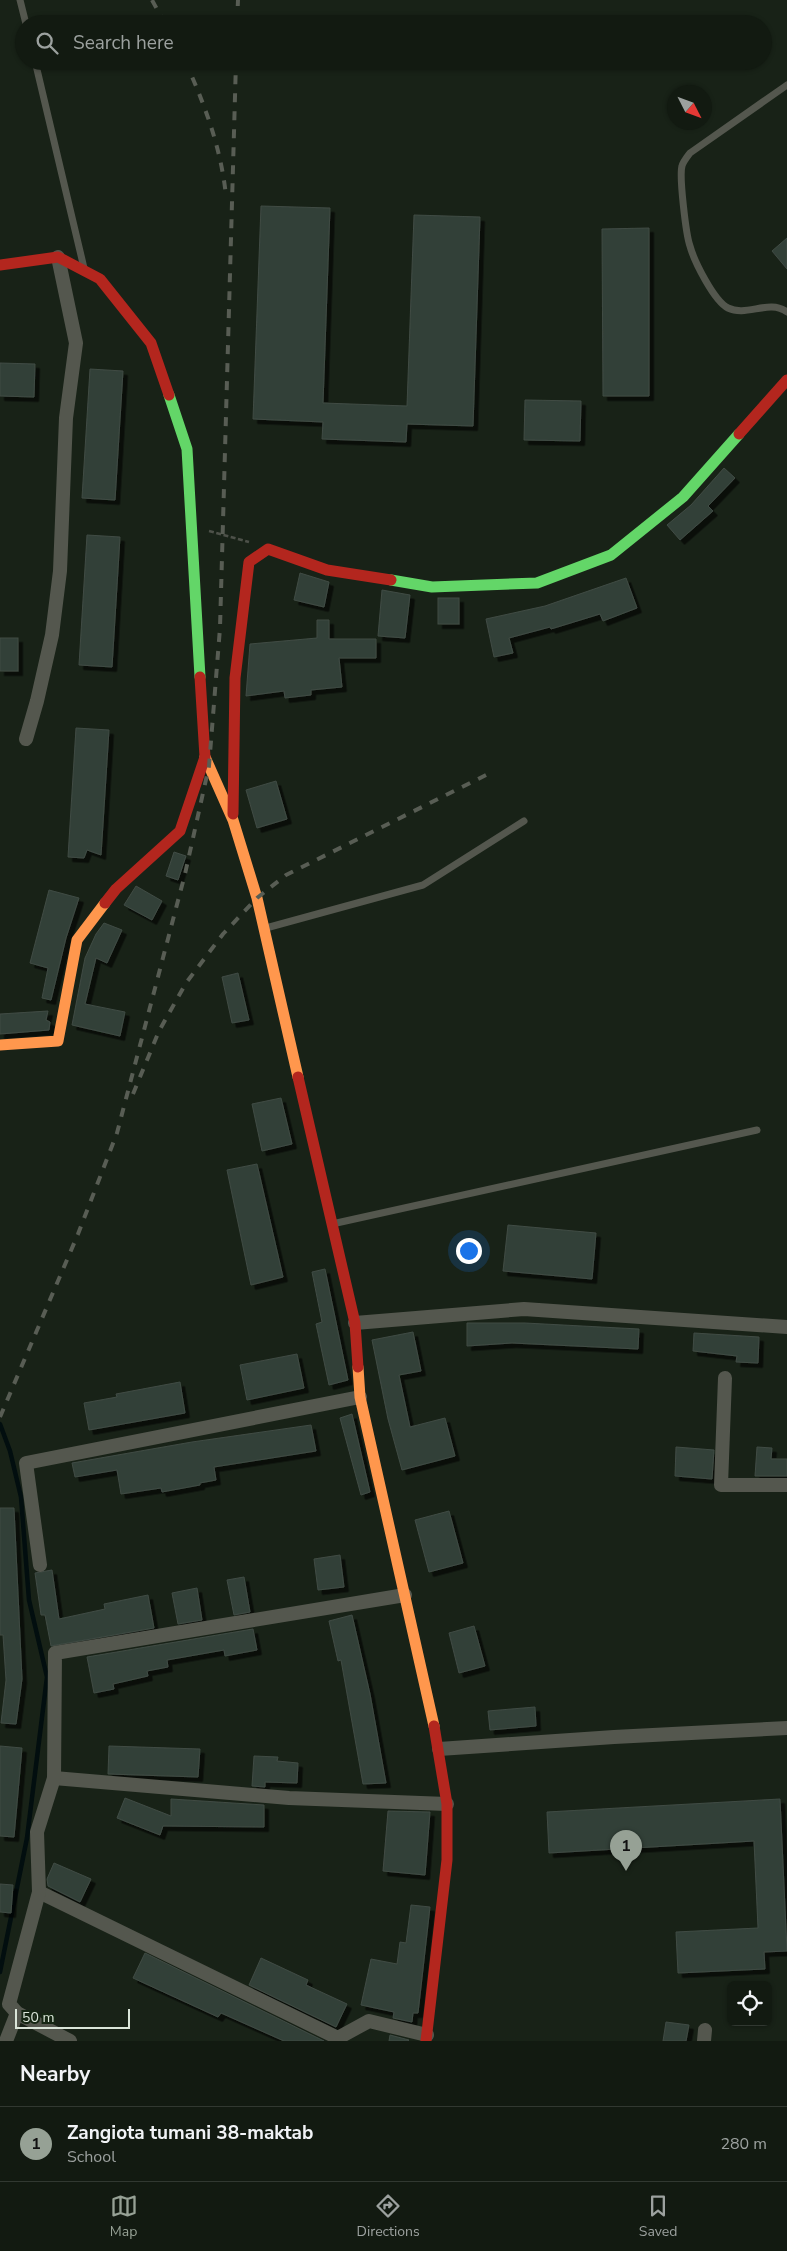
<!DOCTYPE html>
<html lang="en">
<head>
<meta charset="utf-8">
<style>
	:root { --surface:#121a11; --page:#1b231a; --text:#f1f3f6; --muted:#9ca19f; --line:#313831; --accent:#96a195 }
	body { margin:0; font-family:"Nunito Sans",sans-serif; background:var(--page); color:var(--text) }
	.controls { position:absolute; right:15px; bottom:15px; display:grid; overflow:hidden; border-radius:8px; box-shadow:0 1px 4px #0004 }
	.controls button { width:45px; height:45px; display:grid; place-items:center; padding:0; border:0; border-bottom:1px solid var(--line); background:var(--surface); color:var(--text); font:25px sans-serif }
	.compass { position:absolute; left:667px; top:85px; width:45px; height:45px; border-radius:50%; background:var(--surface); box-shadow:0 1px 4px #0004; rotate:132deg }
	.scale { position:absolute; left:15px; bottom:12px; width:115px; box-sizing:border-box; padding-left:5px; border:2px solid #dae5d9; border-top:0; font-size:14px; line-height:18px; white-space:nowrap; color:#dae5d9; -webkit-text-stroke:4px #152613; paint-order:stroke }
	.you { position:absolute; left:468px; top:1250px; width:18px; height:18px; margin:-12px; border:4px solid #fff; border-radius:50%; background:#1a73e8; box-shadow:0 0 0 8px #1a73e833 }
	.badge { display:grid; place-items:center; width:32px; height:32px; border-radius:50%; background:var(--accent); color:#111; font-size:16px; font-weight:700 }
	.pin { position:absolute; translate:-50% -41px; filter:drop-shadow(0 1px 2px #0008) }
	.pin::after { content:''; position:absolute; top:26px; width:18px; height:15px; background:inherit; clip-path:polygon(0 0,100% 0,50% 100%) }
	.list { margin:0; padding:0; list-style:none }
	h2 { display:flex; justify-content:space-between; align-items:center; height:65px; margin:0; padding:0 20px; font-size:21px }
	h2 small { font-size:16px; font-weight:400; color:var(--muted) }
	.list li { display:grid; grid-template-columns:32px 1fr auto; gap:15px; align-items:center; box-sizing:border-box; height:75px; padding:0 20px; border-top:1px solid var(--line) }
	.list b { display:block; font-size:19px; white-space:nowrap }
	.list p { margin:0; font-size:16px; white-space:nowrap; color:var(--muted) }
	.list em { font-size:16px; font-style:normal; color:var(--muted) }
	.icon { flex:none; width:28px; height:28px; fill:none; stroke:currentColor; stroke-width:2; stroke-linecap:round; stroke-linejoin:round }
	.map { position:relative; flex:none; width:787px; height:2041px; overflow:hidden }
	.search { position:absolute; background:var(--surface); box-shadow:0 1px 4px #0004; left:15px; right:15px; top:15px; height:55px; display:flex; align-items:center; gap:12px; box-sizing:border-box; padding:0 18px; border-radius:28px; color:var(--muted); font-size:19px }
	.sheet { height:140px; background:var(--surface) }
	nav { display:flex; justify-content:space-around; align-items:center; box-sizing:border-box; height:70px; border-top:1px solid var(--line); background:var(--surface); font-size:14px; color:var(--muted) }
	nav a { display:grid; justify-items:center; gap:2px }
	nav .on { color:var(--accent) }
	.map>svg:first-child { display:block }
</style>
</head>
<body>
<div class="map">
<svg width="787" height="2041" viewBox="0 0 787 2041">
	<defs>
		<filter id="shadow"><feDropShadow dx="4.5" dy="4.5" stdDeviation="0" flood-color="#0009"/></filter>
	</defs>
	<rect width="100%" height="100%" fill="#182217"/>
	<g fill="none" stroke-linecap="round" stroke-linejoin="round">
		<path stroke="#020e0f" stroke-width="4.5" d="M0 1424 10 1451 21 1497 29 1600 47 1677 27 1838 0 1972"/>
	</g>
	<g fill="#334139" stroke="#404b44" filter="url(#shadow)">
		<path d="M261 206 330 208 323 403 407 406 414 215 480 217 473 426 407 424 406 442 322 439 323 422 253 419Z"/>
		<path d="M649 228V396H603L602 229Z"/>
		<path d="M787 238V269L772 251Z"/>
		<path d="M0 363 35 364 34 397 0 396Z"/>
		<path d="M90 369 123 371 115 500 82 498Z"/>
		<path d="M525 400 581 401 580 441 524 440Z"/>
		<path d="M724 468 735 478 708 506 713 511 680 540 667 525 691 505Z"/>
		<path d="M87 535 120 537 112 667 79 665Z"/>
		<path d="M300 573 329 582 324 607 294 600Z"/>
		<path d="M626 578 637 608 603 621 600 614 551 629 550 627 509 638 513 653 494 657 486 619 545 606Z"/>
		<path d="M382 590 410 595 405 638 378 636Z"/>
		<rect x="438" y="598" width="21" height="26"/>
		<path d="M317 620H329V639H376V658H339L342 687 311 690V695L285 698 284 691 246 696 250 644 317 638Z"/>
		<rect x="0" y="638" width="18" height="33"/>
		<path d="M76 728 109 730 101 855 87 850 84 858 68 857Z"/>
		<path d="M276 781 287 819 257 828 246 790Z"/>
		<path d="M174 852 186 856 178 880 166 876Z"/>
		<path d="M136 886 162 901 152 920 124 905Z"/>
		<path d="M49 890 79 898 66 938 51 1000 42 998 48 968 30 963Z"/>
		<path d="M104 923 122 930 107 963 96 958 85 1004 125 1012 120 1036 72 1025 85 958 96 934Z"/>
		<path d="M238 973 249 1020 232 1023 222 977Z"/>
		<path d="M48 1011 46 1020 50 1022 49 1030 0 1034V1014Z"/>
		<path d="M281 1098 292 1144 262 1151 252 1104Z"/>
		<path d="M257 1164 283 1277 251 1285 227 1170Z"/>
		<path d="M508 1225 596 1233 592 1279 503 1271Z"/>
		<path d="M325 1269 348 1380 329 1385 316 1324 322 1322 312 1272Z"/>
		<path d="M467 1323H525L639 1329 638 1349 512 1343 467 1346Z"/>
		<path d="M413 1332 421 1371 399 1375 410 1427 445 1418 455 1456 402 1470 388 1419 372 1340Z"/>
		<path d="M694 1333 759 1337 758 1363 736 1362 737 1356 693 1351Z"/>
		<path d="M297 1354 304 1388 247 1400 240 1365Z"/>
		<path d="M180 1382 185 1413 89 1430 84 1403 117 1397 116 1394Z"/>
		<path d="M352 1414 370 1492 361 1495 340 1418Z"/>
		<path d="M311 1425 316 1451 214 1467 216 1480 200 1483V1485L162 1492 161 1488 121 1494 117 1470 75 1477 72 1463 192 1442Z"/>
		<path d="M676 1447 714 1450 712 1479 675 1476Z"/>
		<path d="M757 1447 772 1448 771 1459H787V1476H755Z"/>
		<path d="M0 1508H14L22 1679 16 1724 1 1723 6 1680 3 1635H0Z"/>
		<path d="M449 1511 463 1563 429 1572 415 1520Z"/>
		<path d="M340 1555 344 1587 318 1590 314 1559Z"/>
		<path d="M52 1570 59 1619 105 1609 104 1604 148 1595 154 1628 51 1646 45 1615H41L35 1573Z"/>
		<path d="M244 1577 250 1612 234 1615 227 1580Z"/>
		<path d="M197 1588 202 1620 178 1624 172 1593Z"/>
		<path d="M352 1615 370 1694 386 1783 363 1784 341 1660 338 1661 329 1621Z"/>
		<path d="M474 1626 485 1666 459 1673 449 1633Z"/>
		<path d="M253 1629 257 1650 225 1656 224 1650 167 1660 168 1667 147 1671 148 1676 113 1684 114 1689 94 1693 87 1657Z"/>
		<path d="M535 1707 536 1726 490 1730 488 1711Z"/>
		<path d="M0 1746 22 1748 14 1837 0 1836Z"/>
		<path d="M109 1746 200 1749 198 1777 108 1774Z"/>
		<path d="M254 1756 278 1757 277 1761 298 1763 297 1783 265 1782V1787L252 1786Z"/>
		<path d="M125 1798 171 1816V1799L264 1805V1827L163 1826 160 1835 117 1818Z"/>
		<path d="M780 1799 787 1951 764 1952 765 1969 678 1973 676 1932 758 1928 754 1841 549 1853 547 1812Z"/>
		<path d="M388 1811 430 1812 425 1875 383 1871Z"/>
		<path d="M54 1863 91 1879 80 1902 48 1886 47 1879Z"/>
		<path d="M0 1884 13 1885 11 1913 0 1912Z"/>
		<path d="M411 1905 430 1907 418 2013H413L412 2022 393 2018 394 2012 361 2005 371 1959 397 1964 400 1942 406 1943Z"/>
		<path d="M145 1953 147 1954 324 2041H284L221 2013 218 2017 133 1978Z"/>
		<path d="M261 1958 308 1980 306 1985 347 2004 336 2027 249 1985Z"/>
		<path d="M666 2022 689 2025 686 2041H663Z"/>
		<path d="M390 2035 409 2040 408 2041H389Z"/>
	</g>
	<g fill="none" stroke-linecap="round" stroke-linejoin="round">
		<path stroke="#4d5149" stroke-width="2.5" stroke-dasharray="5 2.5" stroke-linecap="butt" d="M209 531 249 542"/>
		<g stroke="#54574e" stroke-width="7">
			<path d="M20 0 26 24"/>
			<path d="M35 61 84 268"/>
			<path d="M787 85 690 153C687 157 683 162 682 166 679 176 686 235 690 246 694 261 714 301 728 308 747 317 769 299 787 312"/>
			<path d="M266 928 423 885 524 821"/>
			<path d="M332 1224 757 1130"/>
		</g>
		<g stroke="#54574e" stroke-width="14">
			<path d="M26 739 37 701 52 635 60 571 66 418 76 343 58 257"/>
			<path d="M355 1323 524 1309 787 1327"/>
			<path d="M725 1378 721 1485H787"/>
			<path d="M40 1565 26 1463 360 1397"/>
			<path d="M439 1749 614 1737 787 1728"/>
			<path d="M54 1778 289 1798 447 1804"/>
			<path d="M39 1892 338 2038 369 2021 427 2035"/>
			<path d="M6 2041 17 2013"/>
			<path d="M70 2041 17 2013 9 2004 39 1892 37 1832 54 1778 55 1653 405 1595"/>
			<path d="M704 2041 705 2030"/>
		</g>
		<g stroke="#63d668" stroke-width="11">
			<path d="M169 395 187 449 200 677"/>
			<path d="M391 580 432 587 537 583 611 555 683 497 739 434"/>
		</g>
		<g stroke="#ff974d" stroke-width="11">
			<path d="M205 757 233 820 257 898 298 1077"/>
			<path d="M0 1045 58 1041 77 940 105 903"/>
			<path d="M358 1367 360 1397 434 1726"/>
		</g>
		<g stroke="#b3261e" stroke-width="11">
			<path d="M0 265 58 257 100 279 151 343 169 395"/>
			<path d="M739 434 787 380"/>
			<path d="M233 814 235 678 249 562 268 549 327 570 391 580"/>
			<path d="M105 903 116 889 180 831 205 757 200 677"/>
			<path d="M298 1077 355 1323 358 1367"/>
			<path d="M426 2041 447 1860V1804L434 1726"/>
		</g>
		<g stroke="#585d54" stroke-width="4" stroke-dasharray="9 9" stroke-linecap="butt">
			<path d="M152 0 165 24"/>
			<path d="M237 24 238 0"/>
			<path d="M185 61C205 105 221 148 226 196"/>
			<path d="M133 1094 159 1031 186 983 223 934 257 898 286 875 486 775"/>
			<path d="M0 1417 78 1234 117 1133 185 874 209 766 220 628 236 61"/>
		</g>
	</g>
</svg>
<div class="controls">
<button><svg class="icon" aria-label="locate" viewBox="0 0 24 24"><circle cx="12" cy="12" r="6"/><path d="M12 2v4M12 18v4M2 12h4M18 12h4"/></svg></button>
</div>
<svg class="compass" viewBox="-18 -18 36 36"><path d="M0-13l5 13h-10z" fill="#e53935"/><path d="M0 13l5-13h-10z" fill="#9ca19f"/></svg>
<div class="scale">50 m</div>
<div class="you"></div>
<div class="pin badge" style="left:626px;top:1871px">1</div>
<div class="search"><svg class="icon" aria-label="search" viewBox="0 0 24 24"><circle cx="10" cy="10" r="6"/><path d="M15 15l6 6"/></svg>Search here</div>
</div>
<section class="sheet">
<h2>Nearby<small></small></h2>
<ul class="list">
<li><span class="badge">1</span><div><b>Zangiota tumani 38-maktab</b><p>School</p></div><em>280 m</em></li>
</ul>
</section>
<nav>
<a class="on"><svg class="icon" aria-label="map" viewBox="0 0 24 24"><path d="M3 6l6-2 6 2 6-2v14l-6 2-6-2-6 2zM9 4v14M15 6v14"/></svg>Map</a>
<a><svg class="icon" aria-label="directions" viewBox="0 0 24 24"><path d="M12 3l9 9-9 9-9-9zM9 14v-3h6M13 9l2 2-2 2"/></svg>Directions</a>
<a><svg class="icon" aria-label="saved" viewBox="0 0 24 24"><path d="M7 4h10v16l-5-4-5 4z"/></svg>Saved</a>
</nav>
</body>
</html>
